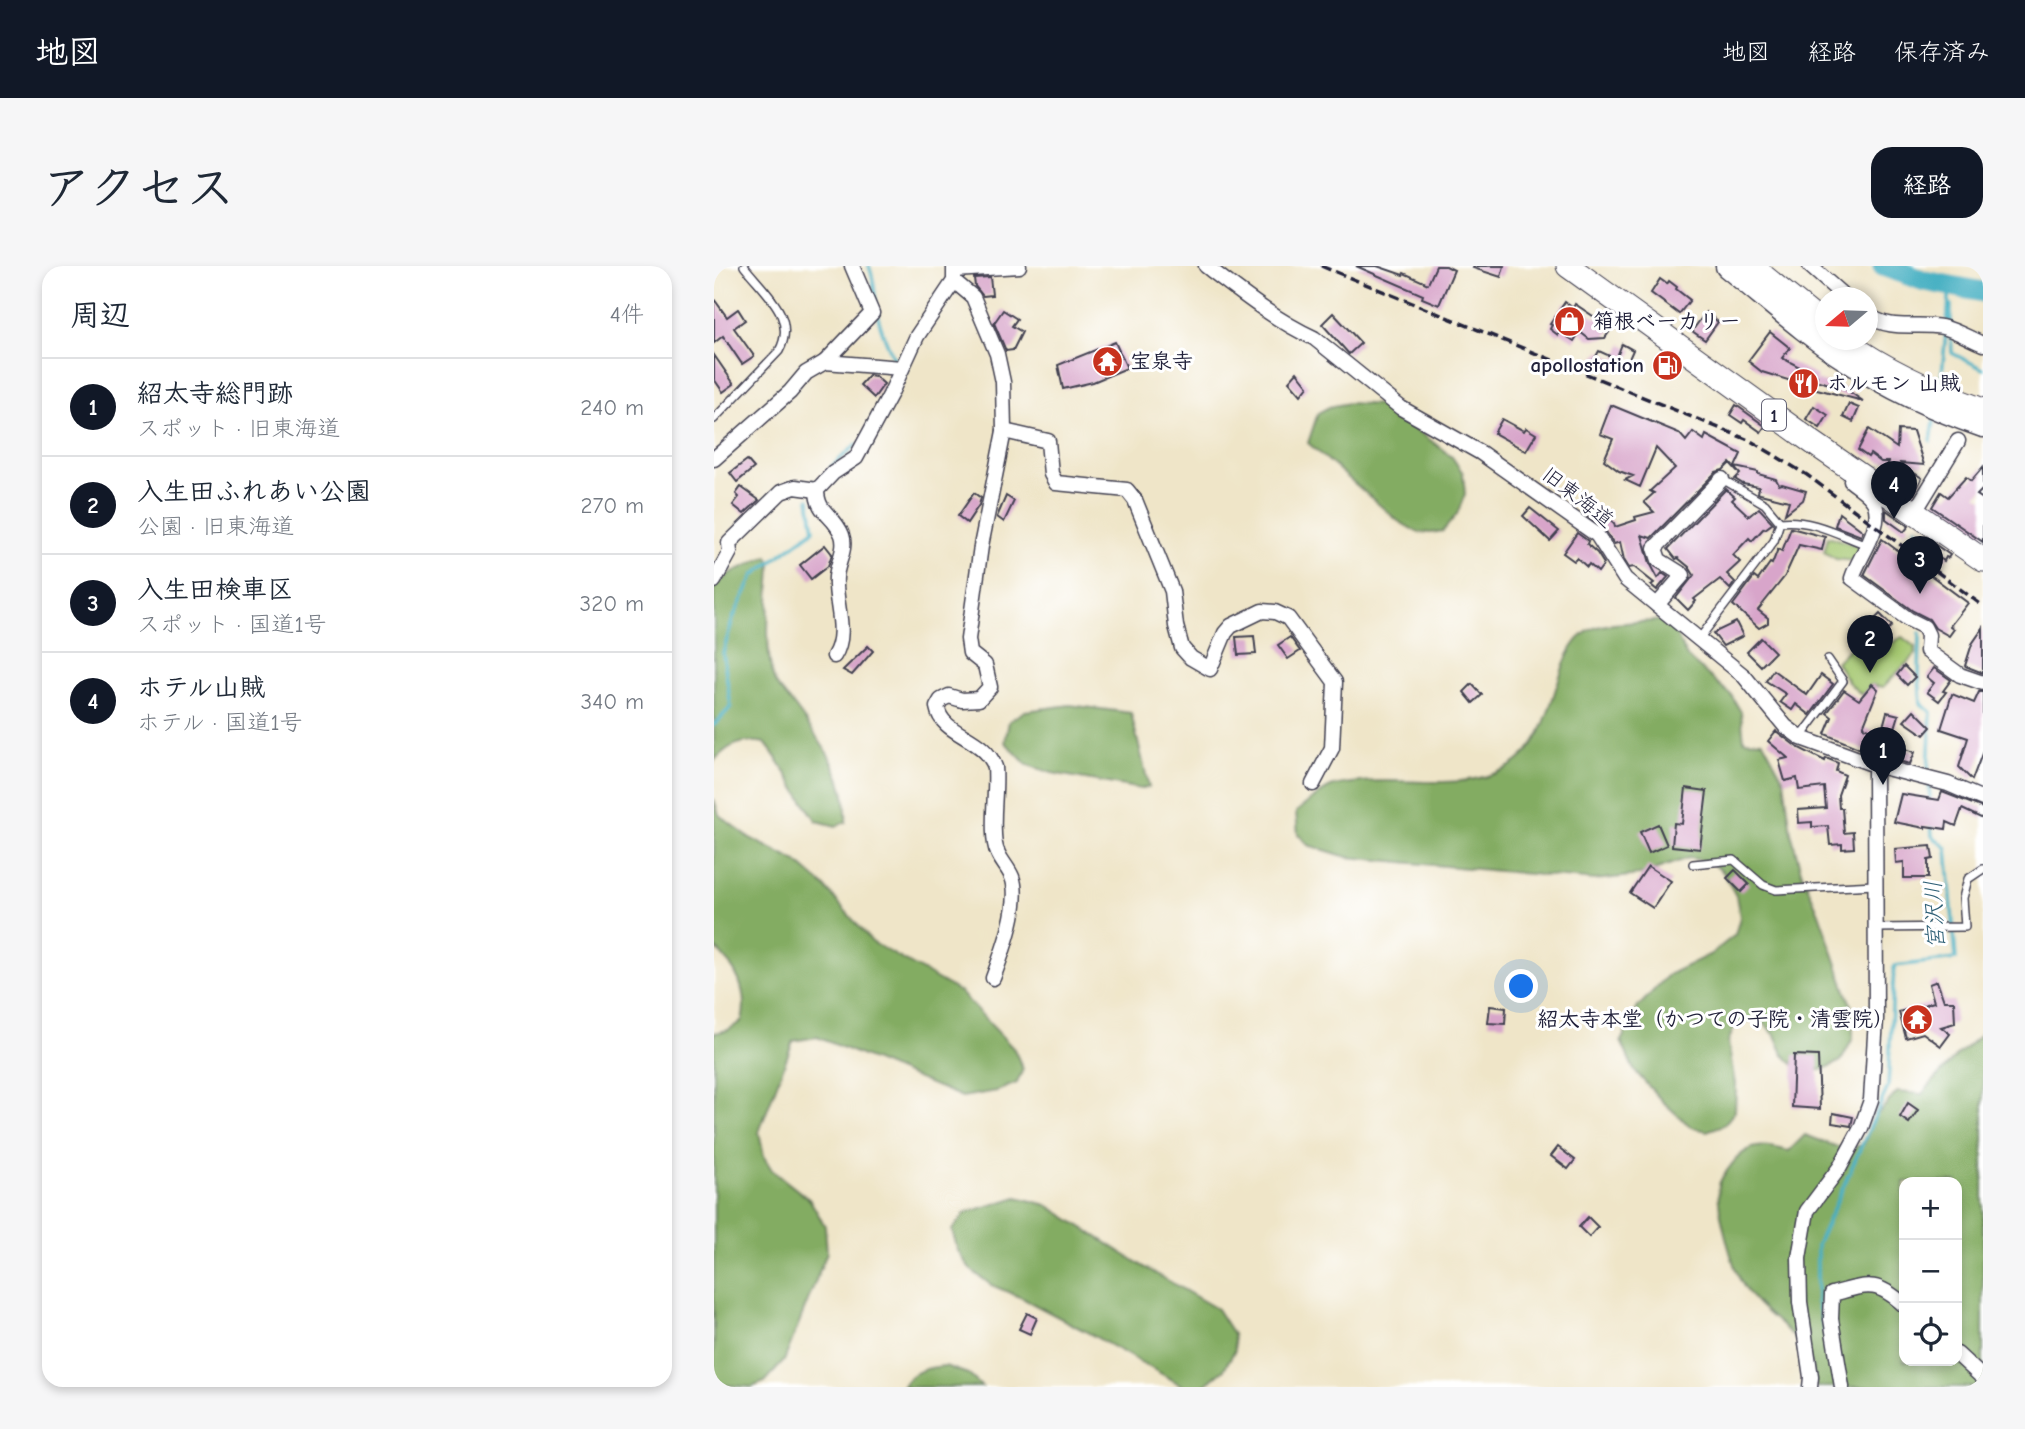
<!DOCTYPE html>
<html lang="ja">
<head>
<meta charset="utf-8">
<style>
	:root { --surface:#fff; --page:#f6f6f7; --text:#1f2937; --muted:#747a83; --line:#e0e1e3; --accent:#111827 }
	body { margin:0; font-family:"Comic Neue","Klee One",sans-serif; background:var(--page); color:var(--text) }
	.controls { position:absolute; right:21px; bottom:21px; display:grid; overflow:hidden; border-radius:14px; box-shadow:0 4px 10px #0003 }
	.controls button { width:63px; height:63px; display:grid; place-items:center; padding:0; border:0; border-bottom:2px solid var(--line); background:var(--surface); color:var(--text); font:35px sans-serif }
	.compass { position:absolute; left:1101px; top:21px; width:63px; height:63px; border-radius:50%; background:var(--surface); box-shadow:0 4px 10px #0003; rotate:251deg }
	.you { position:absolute; left:808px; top:721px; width:24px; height:24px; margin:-18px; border:5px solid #fff; border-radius:50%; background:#1a73e8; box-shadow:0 0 0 10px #1a73e833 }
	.badge { display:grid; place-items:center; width:46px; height:46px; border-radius:50%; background:var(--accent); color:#fff; font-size:23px; font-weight:700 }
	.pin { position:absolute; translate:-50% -58px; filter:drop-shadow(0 2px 4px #0008) }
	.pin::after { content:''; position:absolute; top:37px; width:24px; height:21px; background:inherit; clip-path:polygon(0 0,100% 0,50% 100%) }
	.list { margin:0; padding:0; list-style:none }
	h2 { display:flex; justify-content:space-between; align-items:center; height:91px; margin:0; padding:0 28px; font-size:30px }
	h2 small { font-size:23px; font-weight:400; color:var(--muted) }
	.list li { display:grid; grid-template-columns:46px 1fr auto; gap:21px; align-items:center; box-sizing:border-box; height:98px; padding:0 28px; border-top:2px solid var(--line) }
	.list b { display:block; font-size:26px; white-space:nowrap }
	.list p { margin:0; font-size:23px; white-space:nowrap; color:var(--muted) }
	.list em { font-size:23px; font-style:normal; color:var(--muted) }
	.icon { flex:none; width:38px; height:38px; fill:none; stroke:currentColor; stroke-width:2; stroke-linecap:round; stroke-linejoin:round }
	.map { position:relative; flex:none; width:1269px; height:1121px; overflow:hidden; border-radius:21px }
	header { display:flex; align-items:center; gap:42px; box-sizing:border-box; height:98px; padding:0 35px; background:var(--accent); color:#fff }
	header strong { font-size:33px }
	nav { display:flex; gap:38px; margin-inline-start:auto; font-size:24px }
	.intro { display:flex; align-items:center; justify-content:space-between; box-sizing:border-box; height:168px; padding:0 42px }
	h1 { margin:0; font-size:49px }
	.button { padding:18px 32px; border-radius:21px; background:var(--accent); color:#fff; font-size:24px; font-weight:700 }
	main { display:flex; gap:42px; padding:0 42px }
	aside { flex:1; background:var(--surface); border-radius:21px; box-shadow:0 4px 10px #0003 }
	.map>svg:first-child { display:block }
</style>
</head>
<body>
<header>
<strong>地図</strong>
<nav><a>地図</a><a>経路</a><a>保存済み</a></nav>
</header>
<div class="intro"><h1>アクセス</h1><a class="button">経路</a></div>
<main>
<aside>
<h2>周辺<small>4件</small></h2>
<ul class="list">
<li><span class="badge">1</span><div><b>紹太寺総門跡</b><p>スポット · 旧東海道</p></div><em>240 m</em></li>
<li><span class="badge">2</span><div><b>入生田ふれあい公園</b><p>公園 · 旧東海道</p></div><em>270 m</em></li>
<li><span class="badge">3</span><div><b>入生田検車区</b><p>スポット · 国道1号</p></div><em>320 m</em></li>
<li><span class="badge">4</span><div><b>ホテル山賊</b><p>ホテル · 国道1号</p></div><em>340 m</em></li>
</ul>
</aside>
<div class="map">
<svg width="1269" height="1121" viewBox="0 0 1269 1121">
	<rect width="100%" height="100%" fill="#fff"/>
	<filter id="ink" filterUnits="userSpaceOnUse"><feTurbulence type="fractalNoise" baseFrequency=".0143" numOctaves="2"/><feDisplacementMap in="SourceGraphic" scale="14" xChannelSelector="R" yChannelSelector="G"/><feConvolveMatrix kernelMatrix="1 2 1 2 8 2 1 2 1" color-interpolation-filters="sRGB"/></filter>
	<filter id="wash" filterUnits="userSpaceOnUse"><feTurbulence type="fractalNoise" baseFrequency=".00686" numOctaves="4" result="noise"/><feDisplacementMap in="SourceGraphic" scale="28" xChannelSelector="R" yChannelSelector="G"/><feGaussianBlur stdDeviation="1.57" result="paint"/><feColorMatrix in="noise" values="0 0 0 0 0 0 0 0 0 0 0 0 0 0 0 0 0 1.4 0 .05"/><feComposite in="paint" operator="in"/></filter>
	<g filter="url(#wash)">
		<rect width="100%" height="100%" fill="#efe5c8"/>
		<g fill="#a4c770" stroke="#637456" stroke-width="2">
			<path d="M1114 270 1145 280 1139 295 1122 293 1110 286Z"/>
			<path d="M1153 364 1171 382 1188 371 1201 381 1202 388 1169 421 1157 419 1148 429 1135 417 1122 396Z"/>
		</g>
		<g fill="#83ac62" stroke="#52674e" stroke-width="2" fill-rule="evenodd">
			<path d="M634 137 671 139 738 191 749 207 751 228 743 248 729 265 717 267 703 266 684 255 594 177 604 147 615 141Z"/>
			<path d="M54 290 57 298C56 329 49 388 61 416 66 425 75 433 81 441 107 476 135 510 132 556L122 560 103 555C84 530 71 501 51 477 29 473 15 478 0 495V321L16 307Z"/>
			<path d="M948 354 962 368 973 391 1017 429 1027 446 1030 474 1049 475 1070 514 1077 566 1087 605 1105 647 1139 745V772L1127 795 1108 804 1086 805 1069 788 1061 769 1048 755H1033L1021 759 1014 776 1022 824 1021 845 1010 859 993 865 977 861 948 835 920 804 907 775 924 741 954 709 997 688 1021 669 1026 651 1022 630 1009 606 995 595 974 592 926 609 881 614 633 591 594 579 584 568 582 546C593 538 604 527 617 521 623 518 631 518 638 517 687 509 744 527 791 503 848 474 834 390 874 365 890 355 929 357 948 354Z"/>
			<path d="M356 439 417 447 435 521 427 523 338 507 313 499 291 476 295 455 311 445Z"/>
			<path d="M0 533 5 549 34 571 83 596 110 620 158 676 246 726 300 783 309 803 303 817 283 825 248 831 103 771 79 775 45 866 50 891 58 904 96 934 111 960 113 986 70 1095 51 1116 38 1121 9 1119 0 1113V767L14 764 28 755C35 726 22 700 0 681Z"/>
			<path d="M1269 767V1121H1102C1100 1067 1052 1058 1029 1019 1019 1003 999 933 1006 916 1008 911 1012 906 1015 902 1033 876 1048 878 1075 885L1091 869 1132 884 1150 878 1160 852 1183 826 1208 828 1241 791ZM1190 916H1243V1095H1190Z"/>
			<path d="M303 931 333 939 427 999 503 1043 519 1068 521 1084 510 1103 489 1121H471L369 1064 308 1032 277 1019 256 1003 244 985 238 964 251 947Z"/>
			<path d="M231 1100 254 1108 268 1121H188C197 1105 214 1101 231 1100Z"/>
		</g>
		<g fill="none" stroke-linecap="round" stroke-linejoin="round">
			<g stroke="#42aec1" stroke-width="3.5">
				<path d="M155 0C162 17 160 33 164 50 167 66 175 82 182 97"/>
				<path d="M1237 39V59"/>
				<path d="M1233 58 1236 19"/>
				<path d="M1237 67 1238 87 1269 103"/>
				<path d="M1227 118 1232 66"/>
				<path d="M1217 175 1221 149"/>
				<path d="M117 201 143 178"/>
				<path d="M1202 262 1208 284"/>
				<path d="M1206 367 1205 411 1207 438 1217 446 1214 507"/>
				<path d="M0 459 17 441 9 387 19 352 40 309 100 264 95 233"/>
				<path d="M1215 518 1216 535"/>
				<path d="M1115 1082 1103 1036V979L1174 821 1180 700 1242 693 1233 582 1218 570 1217 557"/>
			</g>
			<path stroke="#42aec1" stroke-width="21" d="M1169 0 1211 15 1269 26"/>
		</g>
		<g id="blocks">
			<g fill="#d8a5ca">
				<path d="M642 0H663L689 9 690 7 714 18 722 0H732L740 4 725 39 708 32 709 29Z"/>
				<path d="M760 0H790L787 11 759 2Z"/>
				<path d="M276 11 278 29 269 30 261 20 260 12Z"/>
				<path d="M946 13 953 18 955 15 963 21 962 23 976 34 965 48 937 27Z"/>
				<path d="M0 33 13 51 24 43 31 54 20 62 40 90 28 98 9 70 0 77Z"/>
				<path d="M851 36 859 42 861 38 882 52 885 49 900 59 891 72 875 73 866 66 860 75 846 66 844 69 836 63 838 59 836 58Z"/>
				<path d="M289 44 303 53 298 60 308 66 299 84 292 85 280 57Z"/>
				<path d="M992 46 1004 56 991 74 978 65Z"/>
				<path d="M619 47 647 77 635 88 608 58Z"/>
				<path d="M1056 66 1076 82 1068 92 1103 110 1097 121 1048 106 1034 95Z"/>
				<path d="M401 76 413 102 379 116 349 123 344 99Z"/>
				<path d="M908 78 919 84 911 102 905 99 902 104 880 94 885 85 902 93Z"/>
				<path d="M0 89 20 118 9 126 0 113Z"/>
				<path d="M583 106 594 120 587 129 575 115Z"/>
				<path d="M155 109 161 110 170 118 160 132 146 119Z"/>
				<path d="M1101 114 1130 122 1149 135 1099 122Z"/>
				<path d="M1135 138 1145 142 1139 156 1129 151Z"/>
				<path d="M897 139 965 167 972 175 979 166 990 174 992 169 1027 188 1021 201 1044 206V208L1062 213 1065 219 1068 218 1092 225 1089 234 1071 248 1075 235 1046 228 1044 227 1045 221 1029 218 1021 213 1026 208 1016 197 1009 204 1002 206 937 272 928 269 936 297 944 312 948 307 954 311 943 324 937 319 940 317 920 301 915 302 910 294 906 276 900 278 889 261 874 251 881 241 900 257 901 261 922 254 921 251 940 246 930 236 940 227 936 225 961 202 942 182 926 221 911 214 919 210 905 205 890 194 899 173 886 168Z"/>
				<path d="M1022 139 1051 160 1047 166 1030 154 1028 157 1016 149Z"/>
				<path d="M1100 140 1114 149 1106 162 1092 153Z"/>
				<path d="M788 153 810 165 812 162 822 168 812 185 780 167Z"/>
				<path d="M1155 163 1183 182 1184 164 1199 165 1210 199 1185 197 1208 212 1200 228 1170 203 1175 196H1167L1156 188 1154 191 1144 184Z"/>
				<path d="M33 194 40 202 23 216 16 207Z"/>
				<path d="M1269 201V223L1263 229 1269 233V276L1218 241 1227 226 1234 231 1252 211 1257 215Z"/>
				<path d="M27 221 45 234 30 248 19 239 25 231 22 228Z"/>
				<path d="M1012 223 1021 231 1018 234 1035 250 1045 242 1059 257 1051 263 1050 262 1038 275 1035 272 1019 289 1026 296 1013 308 1021 316 1016 323 1006 313 980 333 982 335 974 344 962 332 980 309 975 301 964 292 962 293 954 283Z"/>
				<path d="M260 227 267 232 265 239 253 257 244 250Z"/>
				<path d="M292 230 300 235 290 256 283 251Z"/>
				<path d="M816 242 845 265 836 275 809 250Z"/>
				<path d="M1172 244 1195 260 1190 266 1172 253Z"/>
				<path d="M1125 247 1149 265 1147 270 1121 260Z"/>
				<path d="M1077 262 1111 271 1108 284 1085 279 1071 310 1044 344 1054 352V357L1045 362 1019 339 1040 311 1044 314 1056 297 1058 298 1064 283 1068 285Z"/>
				<path d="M863 267 874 275 873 278 883 287 890 298 884 306 875 298 873 301 863 292 860 295 849 287Z"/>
				<path d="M1212 272 1236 289 1234 292 1232 291 1230 295 1215 285 1217 282 1213 279Z"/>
				<path d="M1168 273 1254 337 1236 360 1240 363 1235 370 1221 362 1215 353 1199 345 1150 309Z"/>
				<path d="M111 279 118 288 114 300 97 313 86 299Z"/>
				<path d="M1166 348 1178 360 1171 366 1167 362 1162 367 1155 359Z"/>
				<path d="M1022 356 1029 370 1009 380 999 367Z"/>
				<path d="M1269 362V407L1251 400 1258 378Z"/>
				<path d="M540 370 542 388 524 389 522 371Z"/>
				<path d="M576 371 586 385 574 393 564 379Z"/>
				<path d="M1047 372 1061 386 1047 400 1033 386Z"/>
				<path d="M154 380 159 385 138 409 129 404Z"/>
				<path d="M1190 400 1201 411 1193 419 1183 409Z"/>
				<path d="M1220 402 1237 414 1229 425 1232 426 1225 435 1213 426 1220 417 1213 411Z"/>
				<path d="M1059 404 1093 429 1107 409 1119 418 1096 449 1082 438 1078 444 1066 436 1072 428 1052 415Z"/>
				<path d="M758 418 768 429 759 437 750 426Z"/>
				<path d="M1158 418 1164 423 1149 461 1167 468 1173 446 1185 449 1176 478 1201 486 1196 498 1164 490 1111 468 1118 451 1113 447 1130 424 1145 434Z"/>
				<path d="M1265 426H1269V485L1258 514 1245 501 1254 472 1227 463 1238 428 1260 437Z"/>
				<path d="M1200 444 1217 461 1210 469 1190 455Z"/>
				<path d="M1062 465 1083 481 1111 495 1112 492 1124 497 1122 505 1131 509 1124 529 1125 542H1128L1130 567 1139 566 1140 582 1128 583V578L1116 579 1114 560 1098 561V556L1085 557 1084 544 1112 542 1110 521 1085 524 1083 512 1071 515 1065 494 1074 492 1054 475Z"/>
				<path d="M972 522 993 525 986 583 958 580 960 557 968 558Z"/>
				<path d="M1228 526 1269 542V553L1248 543 1242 560 1233 556 1232 563 1211 560V562L1180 556 1187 528 1225 534Z"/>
				<path d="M944 558 953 579 935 587 926 566Z"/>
				<path d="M1217 580 1219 593 1214 594V612H1190V596L1182 597 1181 583Z"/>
				<path d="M934 600 957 615 939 642 916 627Z"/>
				<path d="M1021 604 1035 618 1027 626 1013 612Z"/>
				<path d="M1223 715 1230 735H1240L1241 757 1227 761 1236 768 1227 780 1209 767 1192 772 1185 746 1220 736 1215 718Z"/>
				<path d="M776 740 792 742 791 758 774 757Z"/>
				<path d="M1080 789 1104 790 1106 843 1078 841Z"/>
				<path d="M1194 837 1204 844 1195 857 1186 851Z"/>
				<path d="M1119 847 1139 851 1137 860 1118 857Z"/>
				<path d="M844 881 861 894 854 903 837 890Z"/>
				<path d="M874 951 884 961 875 971 865 961Z"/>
				<path d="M313 1047 323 1052 316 1068 305 1063Z"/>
			</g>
		</g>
	</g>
	<g filter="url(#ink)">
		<use href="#blocks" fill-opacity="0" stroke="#413f50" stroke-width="2"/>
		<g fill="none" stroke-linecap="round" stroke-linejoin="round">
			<defs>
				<g id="service">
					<path d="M0 153 65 85C84 51 50 26 30 0"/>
					<path d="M1008 213 1051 238 1066 256"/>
					<path d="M985 373 1060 275 1066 256C1096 252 1126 269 1153 279"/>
					<path d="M1087 471 1129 415 1114 393"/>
					<path d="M979 598 1020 594 1049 619 1062 624 1161 619"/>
					<path d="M1161 662 1251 661 1249 632 1254 613 1269 603"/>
				</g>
				<g id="minor">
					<path d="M492 0C526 26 561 54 600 72L687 142 767 187 883 269 911 313 1030 410 1071 460 1087 472 1161 499 1234 518 1269 533"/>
					<path d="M1096 0 1132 32"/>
					<path d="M241 4 305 0"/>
					<path d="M240 15 259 31 283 88 289 116 290 165 267 280 254 373 256 387 271 399 276 421 265 433 248 434 235 430 227 434 223 441C228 470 270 470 281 501 283 526 277 553 281 578 283 592 293 599 298 611 308 636 288 688 279 712"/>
					<path d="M1154 49C1177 66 1202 56 1228 61 1242 64 1256 73 1269 78"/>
					<path d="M111 96 158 47 138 0"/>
					<path d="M290 165 334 175 337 208 342 217 413 224 421 234 458 325 462 360 468 382 477 392 496 403 511 367 517 360 548 345 561 346 574 352 621 416 618 482 599 518"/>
					<path d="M0 193 76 126 92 107 111 96 188 102"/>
					<path d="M1137 215C1144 221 1157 228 1161 238 1169 262 1145 290 1138 312L1194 353 1210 361 1214 369 1213 385 1246 409 1269 417"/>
					<path d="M1200 247 1244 175"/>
					<path d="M0 315 16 286 15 277 67 226 81 221 103 224"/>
					<path d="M943 339 969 309 945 294 941 282 1008 213"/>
					<path d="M120 390C135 366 120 337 122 311 123 297 133 283 128 269 120 248 103 248 103 224L119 207 142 192 176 129 203 70 240 15V0"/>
					<path d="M1243 1088 1269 1112"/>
					<path d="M1096 1121 1097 1111 1086 1036 1085 992 1093 945 1126 901 1147 862 1157 834 1162 753 1161 499"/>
					<path d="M1128 1121 1117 1053 1118 1028C1153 1019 1161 1013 1190 1039"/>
				</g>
				<g id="trunk">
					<path d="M854 0 1098 176 1269 294"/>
					<path d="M1037 0 1112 61"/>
					<path d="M1129 74C1172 104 1219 126 1269 144"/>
				</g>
				<path id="motorway" d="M1014 0C1053 31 1091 66 1133 93 1175 121 1222 143 1269 159"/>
			</defs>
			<use href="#service" stroke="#413f50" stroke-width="10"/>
			<use href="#minor" stroke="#413f50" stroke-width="17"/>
			<use href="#trunk" stroke="#413f50" stroke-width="25"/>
			<use href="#motorway" stroke="#413f50" stroke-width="27"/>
			<use href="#service" stroke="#fff" stroke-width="7"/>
			<use href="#minor" stroke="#fff" stroke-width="14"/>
			<use href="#trunk" stroke="#fff" stroke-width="23"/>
			<use href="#motorway" stroke="#fff" stroke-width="24"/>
			<path stroke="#22223b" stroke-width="3.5" stroke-dasharray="10 5" stroke-linecap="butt" d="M607 0 1037 175 1093 209 1269 340"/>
		</g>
	</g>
	<defs>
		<symbol id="shop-disc" viewBox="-11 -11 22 22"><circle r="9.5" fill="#c8321e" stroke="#fff"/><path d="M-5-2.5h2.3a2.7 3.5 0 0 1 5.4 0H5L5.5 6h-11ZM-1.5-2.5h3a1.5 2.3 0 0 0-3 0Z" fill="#fff"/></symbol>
		<symbol id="temple-disc" viewBox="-11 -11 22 22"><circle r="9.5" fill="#c8321e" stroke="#fff"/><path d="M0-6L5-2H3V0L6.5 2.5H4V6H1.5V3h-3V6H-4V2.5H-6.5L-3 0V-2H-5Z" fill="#fff"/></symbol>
		<symbol id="fuel-disc" viewBox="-11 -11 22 22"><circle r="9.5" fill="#c8321e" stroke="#fff"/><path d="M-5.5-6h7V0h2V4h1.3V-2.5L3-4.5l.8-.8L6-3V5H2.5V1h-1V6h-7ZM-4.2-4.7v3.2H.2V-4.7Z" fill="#fff"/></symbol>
		<symbol id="restaurant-disc" viewBox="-11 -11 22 22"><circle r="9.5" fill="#c8321e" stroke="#fff"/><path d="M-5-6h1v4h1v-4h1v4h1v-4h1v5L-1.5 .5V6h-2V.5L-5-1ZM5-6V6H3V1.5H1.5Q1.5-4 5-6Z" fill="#fff"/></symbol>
	</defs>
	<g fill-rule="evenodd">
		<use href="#shop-disc" x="838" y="38" width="35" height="35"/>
		<use href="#temple-disc" x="376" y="78" width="35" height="35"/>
		<use href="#fuel-disc" x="936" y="82" width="35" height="35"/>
		<use href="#restaurant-disc" x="1072" y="100" width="35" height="35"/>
		<use href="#temple-disc" x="1186" y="736" width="35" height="35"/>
	</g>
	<g text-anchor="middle" stroke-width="6" stroke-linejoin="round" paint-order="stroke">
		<rect fill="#fff" stroke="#646476" stroke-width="2" x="1048" y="133.5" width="24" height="31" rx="5"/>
		<g font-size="19" font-weight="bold" fill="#22223b">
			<text x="1060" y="156">1</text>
		</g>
		<g font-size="21" font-weight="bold" fill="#22223b" stroke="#fff" text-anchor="start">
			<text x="879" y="62">箱根ベーカリー</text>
			<text x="416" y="102">宝泉寺</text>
			<text x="930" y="106" text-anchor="end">apollostation</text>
			<text x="1113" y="124">ホルモン 山賊</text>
			<text x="1180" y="760" text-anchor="end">紹太寺本堂（かつての子院・清雲院）</text>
		</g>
		<g font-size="21" fill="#22223b" stroke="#fff">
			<text transform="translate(864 231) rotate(38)" y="7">旧東海道</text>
		</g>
		<g font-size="23" font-style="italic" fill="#306177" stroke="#fff">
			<text transform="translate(1220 649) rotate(-93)" y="8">宮沢川</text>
		</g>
	</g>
</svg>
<div class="controls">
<button>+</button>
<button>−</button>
<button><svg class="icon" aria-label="locate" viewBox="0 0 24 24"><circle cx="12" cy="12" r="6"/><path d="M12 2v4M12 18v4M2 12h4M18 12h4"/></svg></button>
</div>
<svg class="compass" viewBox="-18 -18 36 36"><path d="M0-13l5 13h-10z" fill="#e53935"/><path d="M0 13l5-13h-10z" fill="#747a83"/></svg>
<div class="you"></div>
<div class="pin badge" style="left:1169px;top:519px">1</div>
<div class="pin badge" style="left:1156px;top:407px">2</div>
<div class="pin badge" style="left:1206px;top:328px">3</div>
<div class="pin badge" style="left:1180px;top:253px">4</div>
</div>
</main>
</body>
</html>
